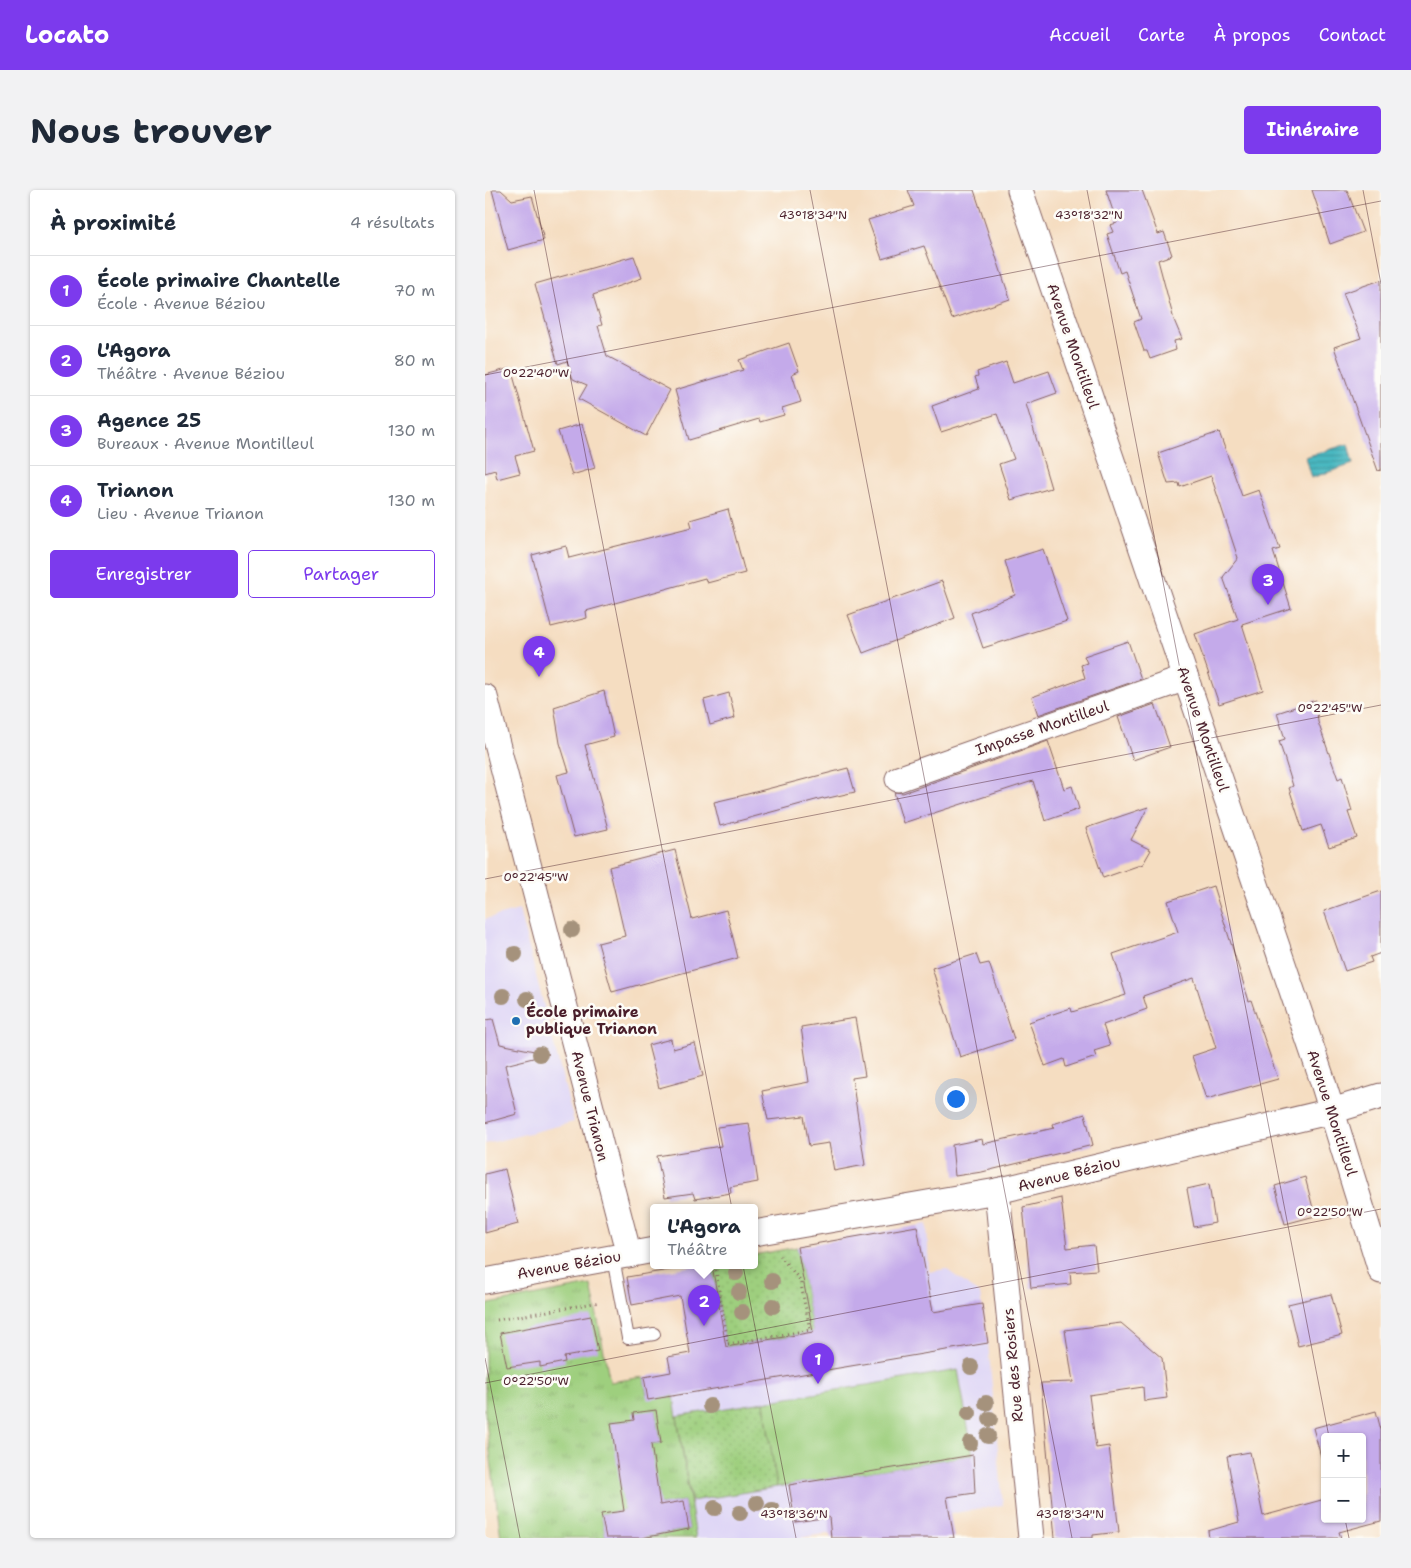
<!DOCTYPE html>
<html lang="fr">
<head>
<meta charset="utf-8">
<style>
	:root { --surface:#fff; --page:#f2f2f3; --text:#1f2937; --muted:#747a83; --line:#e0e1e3; --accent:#7c3aed }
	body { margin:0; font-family:"Shantell Sans",sans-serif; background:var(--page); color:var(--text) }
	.controls { position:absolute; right:15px; bottom:15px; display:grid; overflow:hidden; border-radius:5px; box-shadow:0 1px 4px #0004 }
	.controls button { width:45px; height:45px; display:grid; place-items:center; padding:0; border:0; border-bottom:1px solid var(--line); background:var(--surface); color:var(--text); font:25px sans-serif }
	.you { position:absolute; left:470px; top:908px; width:18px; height:18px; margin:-12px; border:4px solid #fff; border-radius:50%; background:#1a73e8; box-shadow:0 0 0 8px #1a73e833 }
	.badge { display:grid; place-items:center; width:32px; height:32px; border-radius:50%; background:var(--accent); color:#fff; font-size:16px; font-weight:700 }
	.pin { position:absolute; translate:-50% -41px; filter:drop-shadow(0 1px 2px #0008) }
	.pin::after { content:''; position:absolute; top:26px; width:18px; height:15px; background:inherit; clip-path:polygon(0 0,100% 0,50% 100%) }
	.popup { position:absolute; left:165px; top:1014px; width:108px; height:65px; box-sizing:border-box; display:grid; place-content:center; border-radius:5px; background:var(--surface); filter:drop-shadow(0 1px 4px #0005); font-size:16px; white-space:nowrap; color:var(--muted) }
	.popup b { font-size:19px; color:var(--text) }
	.popup::after { content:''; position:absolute; left:50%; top:100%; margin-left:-10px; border:10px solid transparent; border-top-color:var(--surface) }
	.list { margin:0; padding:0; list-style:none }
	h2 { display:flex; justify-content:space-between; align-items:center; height:65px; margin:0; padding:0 20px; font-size:21px }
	h2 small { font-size:16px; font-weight:400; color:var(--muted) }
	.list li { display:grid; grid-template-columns:32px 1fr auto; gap:15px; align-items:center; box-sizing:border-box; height:70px; padding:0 20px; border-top:1px solid var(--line) }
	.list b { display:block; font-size:19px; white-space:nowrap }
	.list p { margin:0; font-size:16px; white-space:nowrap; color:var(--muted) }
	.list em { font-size:16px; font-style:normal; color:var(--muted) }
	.actions { display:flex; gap:10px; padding:15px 20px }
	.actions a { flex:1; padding:11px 0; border:1px solid var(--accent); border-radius:5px; text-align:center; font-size:18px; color:var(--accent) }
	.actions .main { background:var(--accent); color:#fff }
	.map { position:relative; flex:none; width:896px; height:1348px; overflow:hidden; border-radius:5px }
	header { display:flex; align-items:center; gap:30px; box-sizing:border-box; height:70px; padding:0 25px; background:var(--accent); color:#fff }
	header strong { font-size:24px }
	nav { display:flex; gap:28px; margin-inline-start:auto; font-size:18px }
	.intro { display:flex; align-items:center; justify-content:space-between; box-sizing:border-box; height:120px; padding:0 30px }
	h1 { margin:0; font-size:35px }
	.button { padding:12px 22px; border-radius:5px; background:var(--accent); color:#fff; font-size:18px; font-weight:700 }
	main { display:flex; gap:30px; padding:0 30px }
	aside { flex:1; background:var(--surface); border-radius:5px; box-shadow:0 1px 4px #0004 }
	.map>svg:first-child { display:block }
</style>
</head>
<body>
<header>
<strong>Locato</strong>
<nav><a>Accueil</a><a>Carte</a><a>À propos</a><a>Contact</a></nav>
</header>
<div class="intro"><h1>Nous trouver</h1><a class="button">Itinéraire</a></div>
<main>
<aside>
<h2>À proximité<small>4 résultats</small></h2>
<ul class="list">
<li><span class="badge">1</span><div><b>École primaire Chantelle</b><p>École · Avenue Béziou</p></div><em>70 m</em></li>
<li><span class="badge">2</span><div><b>L'Agora</b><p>Théâtre · Avenue Béziou</p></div><em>80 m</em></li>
<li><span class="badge">3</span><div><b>Agence 25</b><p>Bureaux · Avenue Montilleul</p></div><em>130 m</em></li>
<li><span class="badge">4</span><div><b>Trianon</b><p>Lieu · Avenue Trianon</p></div><em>130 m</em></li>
</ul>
<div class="actions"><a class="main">Enregistrer</a><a>Partager</a></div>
</aside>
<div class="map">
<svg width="896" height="1348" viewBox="0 0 896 1348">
	<defs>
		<pattern id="grass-tufts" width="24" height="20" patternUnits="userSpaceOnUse" patternTransform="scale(1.25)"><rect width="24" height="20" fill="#9ecf7e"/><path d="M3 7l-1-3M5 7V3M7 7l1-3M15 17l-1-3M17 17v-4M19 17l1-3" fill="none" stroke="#8ab16d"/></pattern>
		<pattern id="park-dots" width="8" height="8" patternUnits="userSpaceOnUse" patternTransform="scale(1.25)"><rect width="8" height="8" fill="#9ecf7e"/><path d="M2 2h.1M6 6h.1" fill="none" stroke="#8ab16d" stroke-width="1.8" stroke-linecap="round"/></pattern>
		<pattern id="water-rules" width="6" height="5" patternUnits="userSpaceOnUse" patternTransform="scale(1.25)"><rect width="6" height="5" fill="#49b8c1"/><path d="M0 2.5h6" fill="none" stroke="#3f959d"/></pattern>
	</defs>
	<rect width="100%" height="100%" fill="#fdfcf7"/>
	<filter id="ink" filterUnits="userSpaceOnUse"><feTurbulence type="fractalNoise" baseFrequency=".02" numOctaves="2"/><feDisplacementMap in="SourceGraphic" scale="10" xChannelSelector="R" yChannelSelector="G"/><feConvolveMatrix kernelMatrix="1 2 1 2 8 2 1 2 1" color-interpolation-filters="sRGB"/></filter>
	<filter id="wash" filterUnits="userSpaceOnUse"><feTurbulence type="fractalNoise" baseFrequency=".0096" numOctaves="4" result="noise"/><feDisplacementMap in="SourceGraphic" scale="20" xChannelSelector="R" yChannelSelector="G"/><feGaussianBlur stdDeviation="1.12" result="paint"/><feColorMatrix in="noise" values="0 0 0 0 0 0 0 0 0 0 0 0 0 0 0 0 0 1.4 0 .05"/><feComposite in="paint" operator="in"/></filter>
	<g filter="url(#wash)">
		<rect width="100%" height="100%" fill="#f5ddc1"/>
		<g fill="#ded5f6">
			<path d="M34 720 89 932 0 954V729Z"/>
			<path d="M442 1034 444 1082 461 1079 495 1104 503 1153 518 1315 314 1348H211L188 1202 162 1206 159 1187 186 1182 183 1167 328 1142 312 1057Z"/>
		</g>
		<path fill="url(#grass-tufts)" stroke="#747754" fill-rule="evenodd" d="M106 1095 125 1192 159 1187 162 1206 188 1202 211 1348H158L152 1319 116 1324 121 1348H16L0 1223V1121L4 1114ZM171 1221 176 1253 166 1254 127 1233 149 1230ZM199 1311 204 1339 167 1346 162 1317Z"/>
		<g fill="url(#park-dots)" stroke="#747754">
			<path d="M312 1057 328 1142 241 1157 227 1075H269V1065Z"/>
			<path d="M279 1212 292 1297 206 1311 192 1226Z"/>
		</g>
		<path fill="#9ecf7e" stroke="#747754" d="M473 1180 488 1265 292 1297 279 1212Z"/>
		<path fill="url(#water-rules)" stroke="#4a6c76" d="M863 254 868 274 826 288 820 267Z"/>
		<g id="blocks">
			<g fill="#c4aaea">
				<path d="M7 0H16L27 10 47 6 59 50 23 60Z"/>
				<path d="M423 0H489L525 109 467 129 439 56 397 69 383 30 429 16Z"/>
				<path d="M621 0H657L673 44 679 42 687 65 673 70 689 130 697 149 689 151 691 160 665 169 662 161H659L649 132 656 129 640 81 635 83 622 44 628 42 625 35 632 33Z"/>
				<path d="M827 0H862L878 42 845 54Z"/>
				<path d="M149 66 157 88 108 105 117 135 113 136 122 166 185 200 161 246 94 209 102 195 88 189 82 171 73 174 50 94Z"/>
				<path d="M896 90V280L893 281 849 157 876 148 858 103Z"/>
				<path d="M304 153 314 181 307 184 316 212 297 218 299 225 275 232 274 229 204 250 190 200 258 180 254 170Z"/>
				<path d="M521 172 528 193 564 181 572 203 541 214 566 298 526 310 514 274 529 269 512 224 456 242 447 216 494 199 490 187 493 186 492 182Z"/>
				<path d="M26 178 49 261 30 266 35 283 12 289 10 280 0 283V185Z"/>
				<path d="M97 234 110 278 87 285 73 241Z"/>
				<path d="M734 242 757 306 774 300 795 359 788 361 806 418 757 434 778 500 734 514 710 444 753 429 738 387 753 368 726 286 695 297 694 293 683 294 673 263Z"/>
				<path d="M243 319 260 383 222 393 220 388 101 421 102 428 66 437 47 365 81 356 84 368 207 337 205 330Z"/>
				<path d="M558 359 582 431 498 458 486 423 530 405 520 371Z"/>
				<path d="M457 391 470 428 378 463 363 425Z"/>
				<path d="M643 451 656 489 553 525 547 507 600 488 596 475 602 473 599 466Z"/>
				<path d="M119 501 129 547 100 555 123 639 89 647 72 585 84 582 75 553 69 517Z"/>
				<path d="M244 503 250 528 225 535 219 510Z"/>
				<path d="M831 510 833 532 853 589 857 587 867 621 863 622 872 648 844 657 836 635 818 641 804 598 808 596 794 551 800 549 792 523Z"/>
				<path d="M670 514 685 557 648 570 633 527Z"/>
				<path d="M563 551 579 599 587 596 594 619 560 631 548 591 418 633 409 602 418 603Z"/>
				<path d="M363 578 370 602 339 609 338 608 235 636 229 612 255 606Z"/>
				<path d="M663 617 646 650 666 660 658 674 618 688 601 638Z"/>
				<path d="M190 660 207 729 241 720 253 768 127 802 113 753 140 746 124 677Z"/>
				<path d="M728 696 764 811 766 810 793 889 721 909 707 866 731 858 709 788 658 806 662 819 618 835 625 856 609 861 611 867 581 877 579 869 560 876 544 832 586 818 587 822 641 805 628 764 693 742 683 711Z"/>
				<path d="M896 701V763L885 767 887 772 860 781 839 721Z"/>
				<path d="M491 764 495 775 504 773 529 849 475 867 447 778Z"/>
				<path d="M370 828 380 886 367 888 380 975 349 981 344 953 324 956 319 926 283 930 277 901 324 892 316 837Z"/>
				<path d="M8 829 15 854 64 864 20 875 32 924 0 933V830Z"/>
				<path d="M186 849 188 859 210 853 218 886 174 898 163 855Z"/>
				<path d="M600 924 608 955 497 982 470 986 467 955 497 949 498 954 569 938 568 934Z"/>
				<path d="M264 933 273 992 245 997 246 1003 210 1009 208 1003 180 1007 172 966 236 956 232 937Z"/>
				<path d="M20 979 33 1034 0 1043V984Z"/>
				<path d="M820 987 830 1026 800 1034 790 996Z"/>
				<path d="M724 994 730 1033 709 1037 702 999Z"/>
				<path d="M576 1008 582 1058 609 1055 612 1080 585 1082 586 1094 546 1098 538 1017Z"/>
				<path d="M432 1036 448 1122 497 1114 503 1153 163 1210 159 1187 186 1182 183 1167 205 1163 195 1106 147 1115 142 1087 214 1075H227L241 1157 328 1142 312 1057Z"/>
				<path d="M846 1104 857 1145 813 1156 803 1114Z"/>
				<path d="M106 1126 113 1161 79 1167 80 1172 55 1177V1172L22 1177 15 1143Z"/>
				<path d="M636 1133 677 1168 682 1208 659 1211 658 1197 604 1205 611 1258 624 1256 634 1342 608 1345V1348H570L556 1193 588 1192 580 1140Z"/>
				<path d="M171 1220 176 1253 166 1254 175 1315 199 1311 204 1339 157 1348H121L116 1324 139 1321 126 1233 149 1230 148 1223Z"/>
				<path d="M891 1221 896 1240V1331L854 1342 856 1348H724L723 1341 754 1332 742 1266 765 1262 778 1326 840 1309V1329H877V1247H840V1281L828 1238Z"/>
				<path d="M488 1265 490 1303 462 1307 469 1348H346L344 1327 310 1332 304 1295Z"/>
			</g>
		</g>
	</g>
	<g filter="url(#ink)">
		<use href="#blocks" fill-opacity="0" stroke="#866260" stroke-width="1"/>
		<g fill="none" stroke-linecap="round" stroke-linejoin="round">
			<defs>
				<path id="service" d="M128 1068 143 1148 169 1144"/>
				<g id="minor">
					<path d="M535 0 836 886 896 1081"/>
					<path d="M0 507 144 1065"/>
					<path d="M413 589 701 488"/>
					<path d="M512 1001 546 1348"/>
					<path d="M269 1043 512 1001 847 921 896 906"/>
					<path d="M0 1091 169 1060"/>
				</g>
			</defs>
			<use href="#service" stroke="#866260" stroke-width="14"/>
			<use href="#minor" stroke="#866260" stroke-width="27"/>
			<g stroke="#866260" stroke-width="3" stroke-dasharray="1 4" stroke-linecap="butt">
				<path d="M231 1080 243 1154 325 1140 315 1090 295 1066"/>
				<path d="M12 1130 115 1112"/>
			</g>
			<use href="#service" stroke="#fff" stroke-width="12"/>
			<use href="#minor" stroke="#fff" stroke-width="25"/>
		</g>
		<g fill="#a5927c">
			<circle cx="87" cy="740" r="8"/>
			<circle cx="30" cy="764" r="8"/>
			<circle cx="18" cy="806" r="8"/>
			<circle cx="42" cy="809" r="8"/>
			<circle cx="55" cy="864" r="8"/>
			<circle cx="251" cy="1083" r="8"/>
			<circle cx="287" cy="1091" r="8"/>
			<circle cx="254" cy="1102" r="8"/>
			<circle cx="288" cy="1116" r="8"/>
			<circle cx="257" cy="1122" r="8"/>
			<circle cx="486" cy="1177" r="8"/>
			<circle cx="501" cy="1213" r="8"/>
			<circle cx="225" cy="1216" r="8"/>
			<circle cx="484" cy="1223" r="8"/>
			<circle cx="505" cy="1229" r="8"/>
			<circle cx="503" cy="1246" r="8"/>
			<circle cx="485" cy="1253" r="8"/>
			<circle cx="272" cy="1313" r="8"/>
			<circle cx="230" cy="1318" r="8"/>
			<circle cx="287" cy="1320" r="8"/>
			<circle cx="255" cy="1323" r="8"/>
		</g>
	</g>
	<path fill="none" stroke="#4a1f2b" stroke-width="1" stroke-opacity="0.45" d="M49 0 311 1348M325 0 587 1348M602 0 844 1247M878 0 896 94M0 185 896 11M0 689 896 515M0 1168 35 1348M0 1193 896 1019M860 1329 864 1348"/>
	<circle fill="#1f6fb2" stroke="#fdfcf7" stroke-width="2" cx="31" cy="831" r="5"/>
	<g text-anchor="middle" stroke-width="5" stroke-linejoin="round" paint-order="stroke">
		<g font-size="15" fill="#4a1f2b" stroke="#fdfcf7">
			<text transform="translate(588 156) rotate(71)" y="5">Avenue Montilleul</text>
			<text transform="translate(557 538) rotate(-19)" y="5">Impasse Montilleul</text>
			<text transform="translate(718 539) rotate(71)" y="5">Avenue Montilleul</text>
			<text transform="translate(105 916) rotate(76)" y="5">Avenue Trianon</text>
			<text transform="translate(847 923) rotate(72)" y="5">Avenue Montilleul</text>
			<text transform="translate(584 984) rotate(-14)" y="5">Avenue Béziou</text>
			<text transform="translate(84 1075) rotate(-10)" y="5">Avenue Béziou</text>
			<text transform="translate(528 1175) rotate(-95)" y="5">Rue des Rosiers</text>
		</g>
		<g font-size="15" font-weight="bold" fill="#4a1f2b" stroke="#fdfcf7" text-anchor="start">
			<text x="41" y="827">École primaire<tspan x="41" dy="17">publique Trianon</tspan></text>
		</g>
	</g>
	<g font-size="12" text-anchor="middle" fill="#4a1f2b" stroke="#fdfcf7" stroke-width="5" stroke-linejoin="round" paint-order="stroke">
		<text x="328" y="29">43°18'34"N</text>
		<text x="604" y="29">43°18'32"N</text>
		<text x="51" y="187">0°22'40"W</text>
		<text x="845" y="522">0°22'45"W</text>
		<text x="51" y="691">0°22'45"W</text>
		<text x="845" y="1026">0°22'50"W</text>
		<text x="51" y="1195">0°22'50"W</text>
		<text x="309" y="1328">43°18'36"N</text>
		<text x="585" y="1328">43°18'34"N</text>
	</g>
</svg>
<div class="controls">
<button>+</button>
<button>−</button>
</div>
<div class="you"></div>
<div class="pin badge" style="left:333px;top:1194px">1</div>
<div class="pin badge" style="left:219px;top:1136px">2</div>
<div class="popup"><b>L'Agora</b>Théâtre</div>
<div class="pin badge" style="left:783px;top:415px">3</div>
<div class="pin badge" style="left:54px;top:487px">4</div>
</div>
</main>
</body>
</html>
